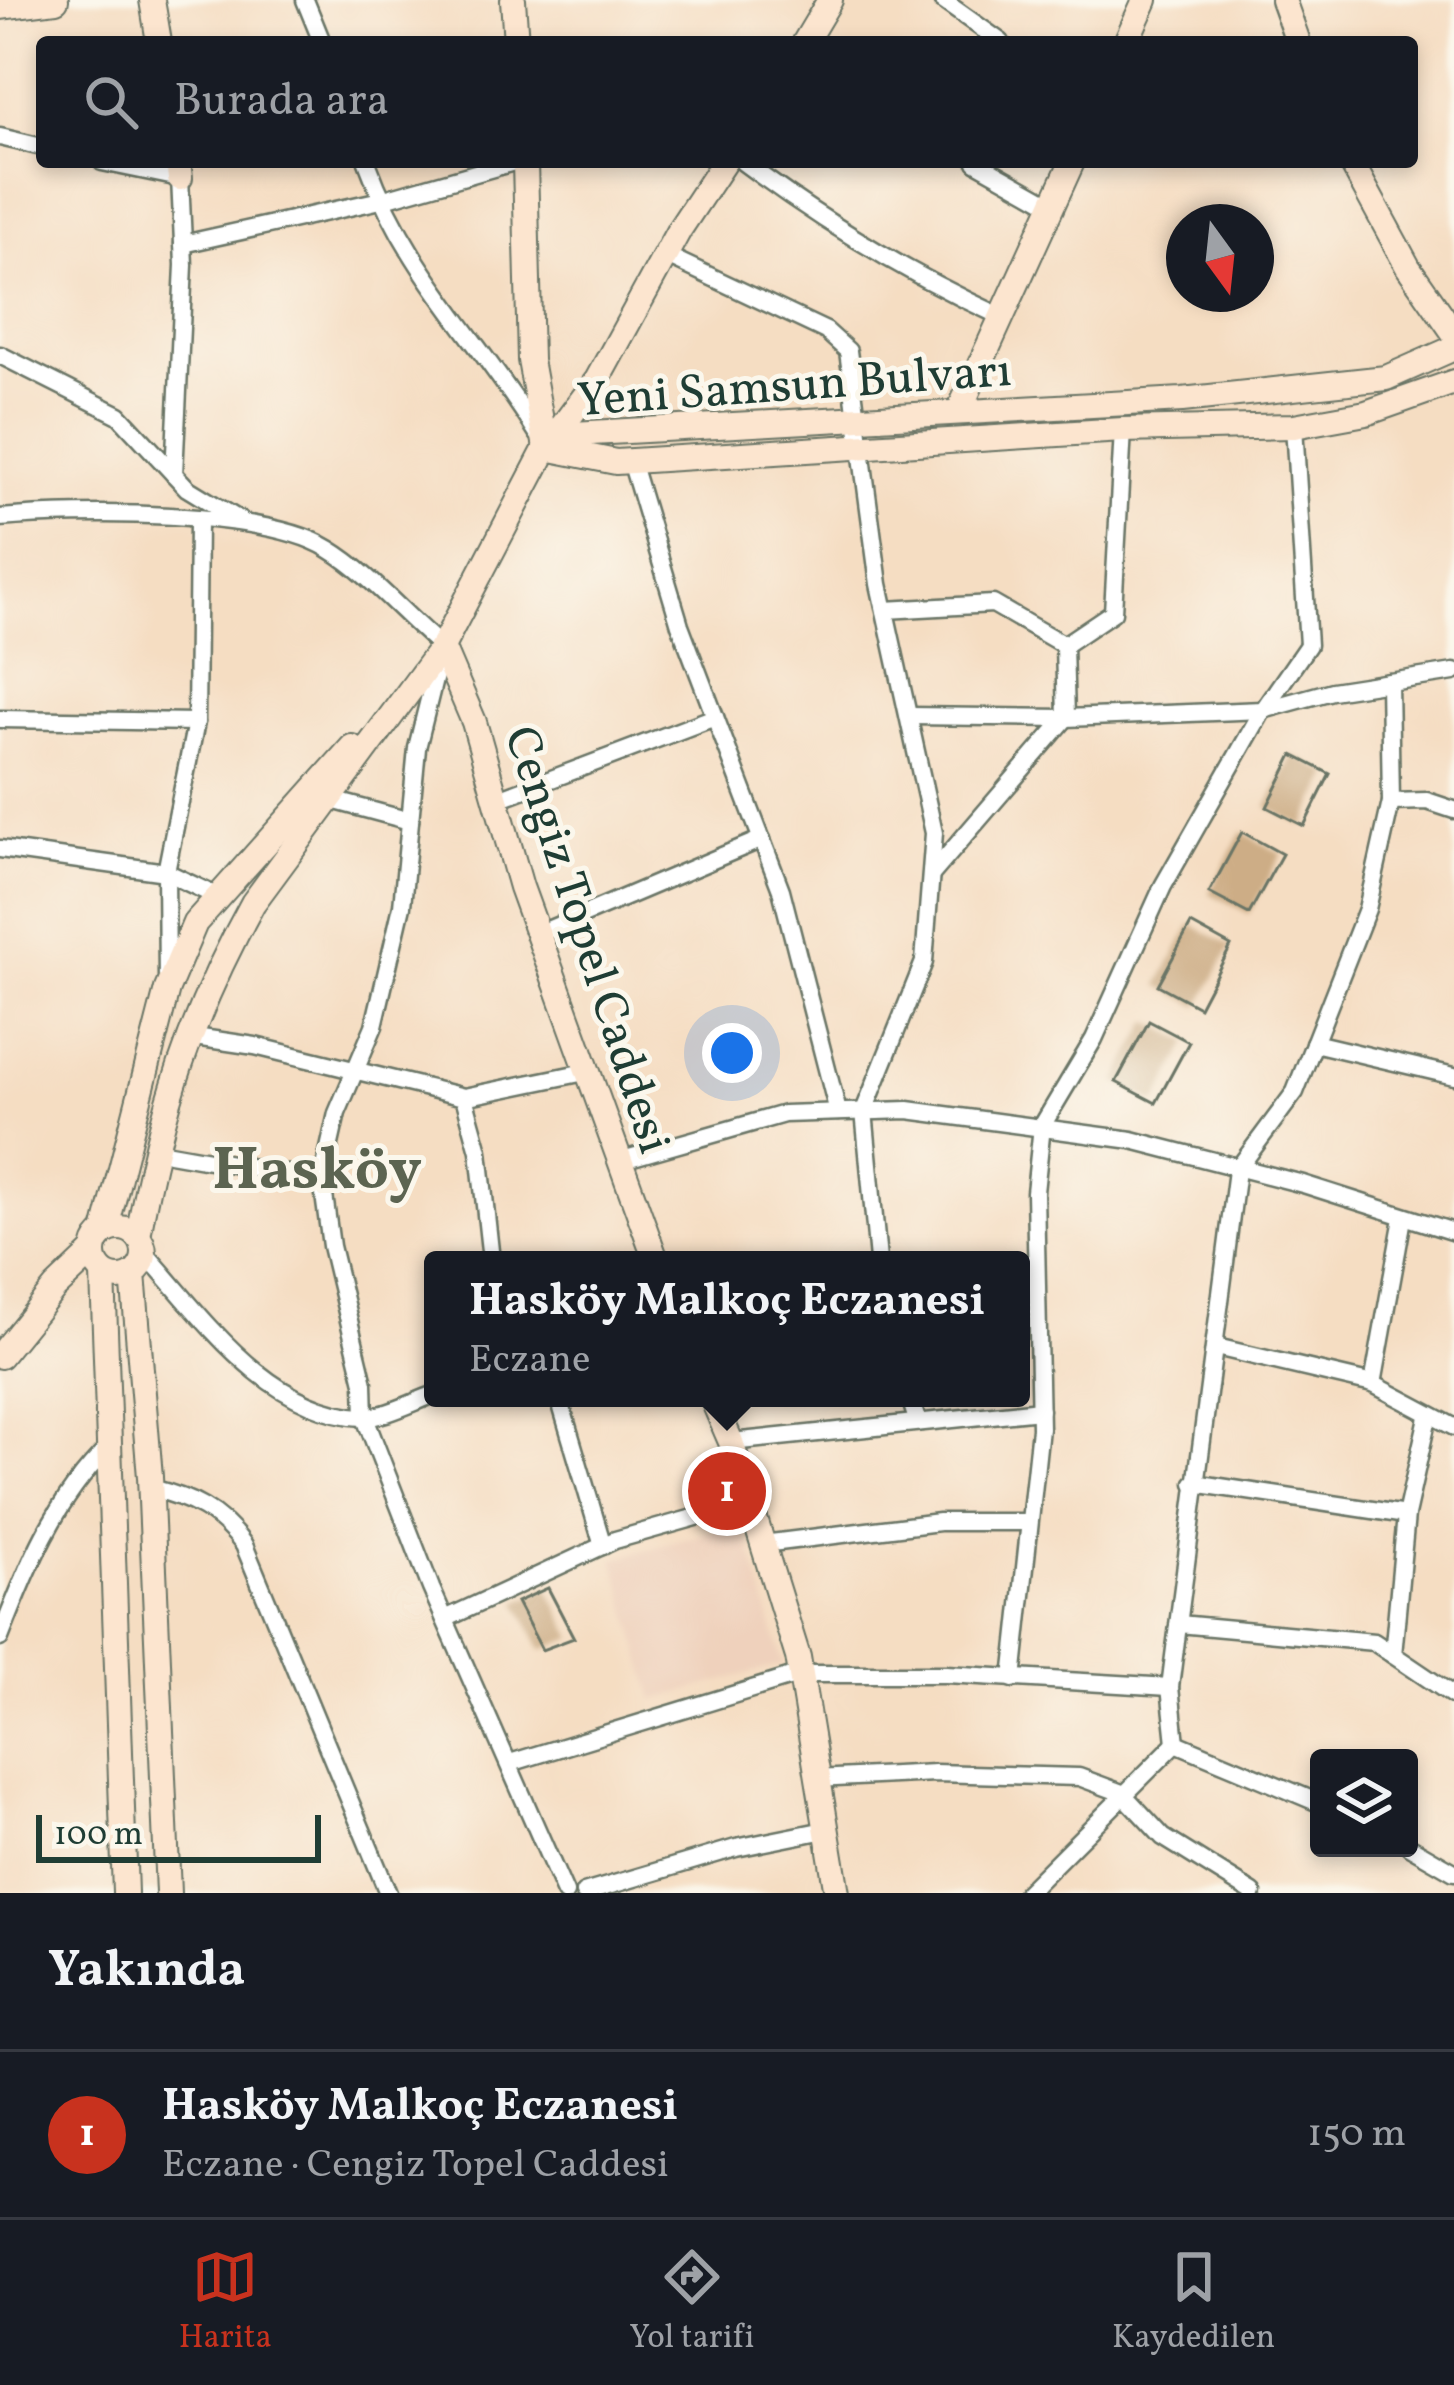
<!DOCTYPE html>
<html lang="tr">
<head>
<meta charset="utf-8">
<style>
	:root { --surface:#171b24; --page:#20242c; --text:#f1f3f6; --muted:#9ea1a6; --line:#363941; --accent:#c8321e }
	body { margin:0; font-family:Vollkorn,serif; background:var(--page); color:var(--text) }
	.controls { position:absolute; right:36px; bottom:36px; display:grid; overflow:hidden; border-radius:12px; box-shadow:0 6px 18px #0003 }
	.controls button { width:108px; height:108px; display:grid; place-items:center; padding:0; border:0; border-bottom:3px solid var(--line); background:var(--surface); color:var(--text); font:60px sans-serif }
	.compass { position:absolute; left:1166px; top:204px; width:108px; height:108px; border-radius:50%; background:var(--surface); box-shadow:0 6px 18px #0003; rotate:165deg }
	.scale { position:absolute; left:36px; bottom:30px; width:285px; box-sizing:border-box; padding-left:12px; border:6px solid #1f3d34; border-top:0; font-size:33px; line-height:42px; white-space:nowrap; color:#1f3d34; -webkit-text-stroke:9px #fbf7ec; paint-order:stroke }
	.you { position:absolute; left:732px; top:1053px; width:42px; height:42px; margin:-30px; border:9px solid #fff; border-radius:50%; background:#1a73e8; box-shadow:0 0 0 18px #1a73e833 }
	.badge { display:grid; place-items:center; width:78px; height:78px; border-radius:50%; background:var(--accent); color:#fff; font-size:39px; font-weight:700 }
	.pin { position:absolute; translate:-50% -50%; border:6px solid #fff; box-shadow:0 3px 12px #0006 }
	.popup { position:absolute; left:424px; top:1251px; width:606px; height:156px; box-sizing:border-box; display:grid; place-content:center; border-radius:12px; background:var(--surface); filter:drop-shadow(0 3px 9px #0005); font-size:39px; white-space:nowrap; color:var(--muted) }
	.popup b { font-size:45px; color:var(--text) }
	.popup::after { content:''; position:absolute; left:50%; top:100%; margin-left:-24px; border:24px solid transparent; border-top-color:var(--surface) }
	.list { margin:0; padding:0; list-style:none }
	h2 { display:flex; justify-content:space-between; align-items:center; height:156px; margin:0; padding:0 48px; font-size:51px }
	h2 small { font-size:39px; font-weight:400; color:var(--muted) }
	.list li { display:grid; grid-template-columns:78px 1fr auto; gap:36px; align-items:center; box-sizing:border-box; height:168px; padding:0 48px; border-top:3px solid var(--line) }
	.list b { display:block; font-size:45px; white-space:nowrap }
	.list p { margin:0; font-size:39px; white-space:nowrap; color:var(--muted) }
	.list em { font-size:39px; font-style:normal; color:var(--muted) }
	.icon { flex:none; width:66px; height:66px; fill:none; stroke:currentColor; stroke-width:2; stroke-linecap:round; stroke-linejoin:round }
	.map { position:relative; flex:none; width:1454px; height:1893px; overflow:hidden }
	.search { position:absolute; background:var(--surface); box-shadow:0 6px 18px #0003; left:36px; right:36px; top:36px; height:132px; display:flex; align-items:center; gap:30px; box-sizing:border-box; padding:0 42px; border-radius:12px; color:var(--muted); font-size:45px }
	.sheet { height:324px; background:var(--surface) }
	nav { display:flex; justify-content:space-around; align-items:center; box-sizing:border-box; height:168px; border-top:3px solid var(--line); background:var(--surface); font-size:33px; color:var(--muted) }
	nav a { display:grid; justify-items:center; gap:6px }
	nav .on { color:var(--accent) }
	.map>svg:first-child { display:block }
</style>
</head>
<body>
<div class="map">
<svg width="1454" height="1893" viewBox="0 0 1454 1893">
	<rect width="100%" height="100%" fill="#fbf7ec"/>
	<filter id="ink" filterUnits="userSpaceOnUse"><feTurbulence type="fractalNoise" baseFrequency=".00833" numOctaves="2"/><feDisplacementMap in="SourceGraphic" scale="24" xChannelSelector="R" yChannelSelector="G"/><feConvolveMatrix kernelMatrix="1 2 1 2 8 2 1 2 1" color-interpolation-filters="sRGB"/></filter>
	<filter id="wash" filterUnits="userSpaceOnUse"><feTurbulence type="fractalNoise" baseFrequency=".004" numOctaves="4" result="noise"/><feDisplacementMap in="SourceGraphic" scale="48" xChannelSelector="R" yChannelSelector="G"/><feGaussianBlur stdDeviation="2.7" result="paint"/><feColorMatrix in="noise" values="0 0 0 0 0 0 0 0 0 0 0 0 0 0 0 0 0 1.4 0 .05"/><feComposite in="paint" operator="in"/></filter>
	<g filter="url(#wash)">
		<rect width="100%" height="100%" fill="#f5ddc2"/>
		<path fill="#efd1bc" d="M743 1523 783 1664 654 1700 614 1559Z"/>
		<g id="blocks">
			<g fill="#cdad86">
				<path d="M1293 755 1330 774 1304 826 1267 807Z"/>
				<path d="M1242 832 1282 854 1249 914 1209 893Z"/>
				<path d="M1191 924 1231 946 1199 1007 1158 985Z"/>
				<path d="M1149 1021 1189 1042 1156 1103 1116 1082Z"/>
				<path d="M548 1588 574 1638 542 1650 517 1602Z"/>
			</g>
		</g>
	</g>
	<g filter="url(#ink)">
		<use href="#blocks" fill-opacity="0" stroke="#6a7566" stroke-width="3"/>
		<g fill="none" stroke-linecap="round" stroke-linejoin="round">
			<defs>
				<g id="street">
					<path d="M305 0 322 42"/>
					<path d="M942 0 1001 42"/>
					<path d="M0 137 42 147"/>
					<path d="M102 162 180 178 184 265 174 474"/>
					<path d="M367 162C407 273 478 337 538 434"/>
					<path d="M743 162C826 224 908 274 1002 317"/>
					<path d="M976 162 1054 206"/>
					<path d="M183 244 381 200 514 162"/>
					<path d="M665 255 826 331 848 351 879 584 934 833 924 962 864 1111 878 1260"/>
					<path d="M0 355 119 415 187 488 241 521"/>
					<path d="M631 461 680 625 781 890 838 1112"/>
					<path d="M0 518C79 511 265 509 329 549 370 574 405 616 442 647L417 748 402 906 374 1026 337 1113 322 1180 331 1246 364 1383 365 1418 431 1588 565 1893"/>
					<path d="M885 610 993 604 1064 645 1066 718 932 874"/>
					<path d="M1064 645 1113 612 1123 430"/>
					<path d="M909 716 1066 718 1263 710 1332 691 1454 672"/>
					<path d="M0 719 196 722"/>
					<path d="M332 800 410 821"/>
					<path d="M496 800 715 717"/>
					<path d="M1391 802 1427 801 1454 810"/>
					<path d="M0 849 166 872 218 897"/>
					<path d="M538 934 762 839"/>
					<path d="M167 982 166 872 196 722 198 520"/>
					<path d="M188 1036 255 1046 464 1097 585 1072"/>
					<path d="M1314 1043 1454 1076"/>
					<path d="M464 1097 479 1151 491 1260"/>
					<path d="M153 1150 322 1180"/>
					<path d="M619 1161 784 1114 908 1110 1132 1140 1303 1184 1454 1232"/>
					<path d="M144 1252C203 1317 266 1411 362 1417 383 1418 413 1402 433 1395"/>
					<path d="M1216 1347 1373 1384 1454 1427"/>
					<path d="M1373 1384 1403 1218"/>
					<path d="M559 1398 603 1546"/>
					<path d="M910 1398 917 1420"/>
					<path d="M731 1442 1040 1410"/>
					<path d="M1194 1483 1406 1515"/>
					<path d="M151 1488C191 1498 219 1511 244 1545L388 1893"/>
					<path d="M763 1544 939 1522H1029"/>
					<path d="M445 1619 615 1540 750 1502"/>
					<path d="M1179 1624 1374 1642 1454 1696"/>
					<path d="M0 1638C28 1566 54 1500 110 1446"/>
					<path d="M1393 1655 1406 1515 1428 1417"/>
					<path d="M1013 1679 1040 1428 1035 1192 1042 1126 1094 1039 1163 886 1263 710 1308 645 1294 426"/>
					<path d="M1176 1743 1170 1687 1237 1170 1295 1092 1367 909 1391 802 1389 682"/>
					<path d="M510 1763 801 1674H946L1170 1687"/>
					<path d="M816 1779 935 1773 1079 1777 1122 1793 1163 1837 1253 1893"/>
					<path d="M1409 1846 1454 1872"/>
					<path d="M584 1893 736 1848 825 1830"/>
					<path d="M1026 1893 1176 1743 1319 1803"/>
				</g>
				<g id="secondary">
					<path d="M152 0 159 42"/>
					<path d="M513 0 516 42"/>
					<path d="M1283 0 1298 42"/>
					<path d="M0 7 56 0"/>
					<path d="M805 42 830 0"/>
					<path d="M1126 42 1145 0"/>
					<path d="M178 162 180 178"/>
					<path d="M525 162 530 360 546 448"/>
					<path d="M1351 162 1408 267 1454 333"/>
					<path d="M959 411 1072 162"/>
					<path d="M549 447 573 434 1182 400 1386 378 1454 348"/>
					<path d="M546 448 616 462 1123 430 1294 426 1366 413 1454 382"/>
					<path d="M442 647 474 722 521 887 656 1260"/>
					<circle cx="119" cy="1253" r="25"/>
					<path d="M105 1232 167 989 195 923 352 747"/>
					<path d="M138 1236C161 1109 190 1017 253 903L442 647 546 448 597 380 679 230 724 162"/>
					<path d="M103 1274 125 1893"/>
					<path d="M133 1274 150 1477 168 1893"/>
					<path d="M0 1356 55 1288 93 1252"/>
					<path d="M712 1398 731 1442 798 1657 837 1893"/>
				</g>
			</defs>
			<use href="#street" stroke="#6a7566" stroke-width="21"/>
			<use href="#secondary" stroke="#6a7566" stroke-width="28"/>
			<use href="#street" stroke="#fff" stroke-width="16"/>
			<use href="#secondary" stroke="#fce5cf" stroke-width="24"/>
		</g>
	</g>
	<g text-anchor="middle" stroke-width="10" stroke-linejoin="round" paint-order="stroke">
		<g font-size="48" fill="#1f3d34" stroke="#fbf7ec">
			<text transform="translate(794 383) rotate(-4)" y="17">Yeni Samsun Bulvarı</text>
			<text transform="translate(590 939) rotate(72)" y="17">Cengiz Topel Caddesi</text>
		</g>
		<g font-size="60" font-weight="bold" fill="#5c6451" stroke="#fbf7ec">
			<text x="317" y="1188">Hasköy</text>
		</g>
	</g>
</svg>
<div class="controls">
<button><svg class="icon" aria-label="layers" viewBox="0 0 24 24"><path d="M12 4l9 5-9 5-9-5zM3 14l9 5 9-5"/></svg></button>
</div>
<svg class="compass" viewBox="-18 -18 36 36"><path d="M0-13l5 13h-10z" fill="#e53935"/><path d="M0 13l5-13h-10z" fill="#9ea1a6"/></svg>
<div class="scale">100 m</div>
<div class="you"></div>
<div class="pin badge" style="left:727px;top:1491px">1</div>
<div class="popup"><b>Hasköy Malkoç Eczanesi</b>Eczane</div>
<div class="search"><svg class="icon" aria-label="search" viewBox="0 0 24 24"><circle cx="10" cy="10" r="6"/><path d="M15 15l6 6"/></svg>Burada ara</div>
</div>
<section class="sheet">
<h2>Yakında<small></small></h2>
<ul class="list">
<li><span class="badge">1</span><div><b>Hasköy Malkoç Eczanesi</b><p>Eczane · Cengiz Topel Caddesi</p></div><em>150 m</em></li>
</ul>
</section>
<nav>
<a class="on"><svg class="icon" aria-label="map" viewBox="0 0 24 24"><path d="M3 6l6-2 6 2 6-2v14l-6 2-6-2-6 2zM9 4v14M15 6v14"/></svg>Harita</a>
<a><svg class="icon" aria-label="directions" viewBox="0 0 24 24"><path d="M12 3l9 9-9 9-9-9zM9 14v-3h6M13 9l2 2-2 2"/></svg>Yol tarifi</a>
<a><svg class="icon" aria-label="saved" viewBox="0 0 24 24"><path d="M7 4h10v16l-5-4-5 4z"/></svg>Kaydedilen</a>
</nav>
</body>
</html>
